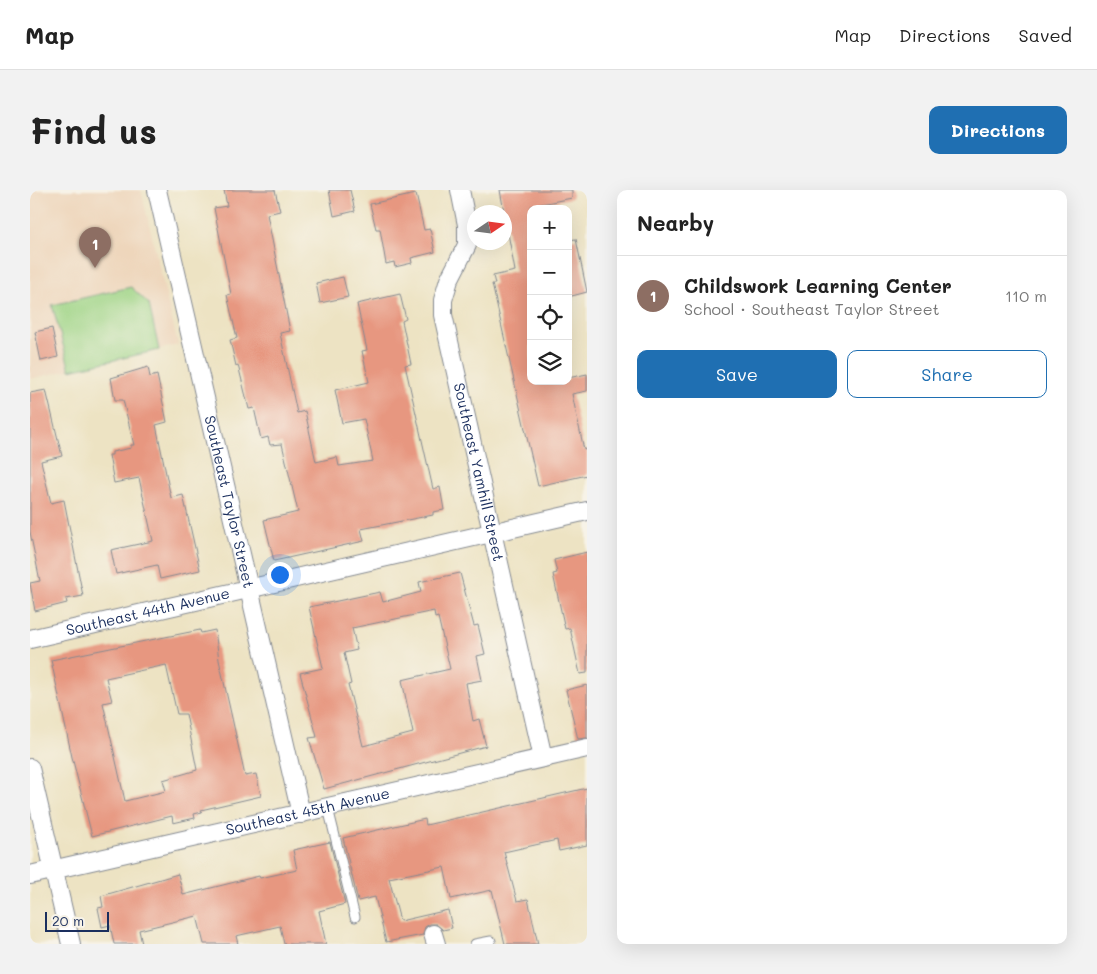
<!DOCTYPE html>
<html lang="en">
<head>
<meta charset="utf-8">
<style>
	:root { --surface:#fff; --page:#f2f2f2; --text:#222; --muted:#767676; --line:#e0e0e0; --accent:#1f6fb2 }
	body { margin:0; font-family:Mali,sans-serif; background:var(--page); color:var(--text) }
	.controls { position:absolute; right:15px; top:15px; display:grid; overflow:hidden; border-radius:10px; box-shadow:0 5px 20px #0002 }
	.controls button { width:45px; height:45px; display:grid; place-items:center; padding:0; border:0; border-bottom:1px solid var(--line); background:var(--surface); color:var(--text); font:25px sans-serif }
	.compass { position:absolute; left:437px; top:15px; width:45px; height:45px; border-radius:50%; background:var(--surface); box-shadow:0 5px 20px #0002; rotate:77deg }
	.scale { position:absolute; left:15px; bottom:12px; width:64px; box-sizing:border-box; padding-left:5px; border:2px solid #1b2f5e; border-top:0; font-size:14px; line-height:18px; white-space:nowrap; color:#1b2f5e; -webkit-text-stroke:4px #f7f3e8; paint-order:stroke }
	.you { position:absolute; left:249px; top:384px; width:18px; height:18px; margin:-12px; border:4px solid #fff; border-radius:50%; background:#1a73e8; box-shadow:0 0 0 8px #1a73e833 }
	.badge { display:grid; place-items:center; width:32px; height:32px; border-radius:50%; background:var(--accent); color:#fff; font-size:16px; font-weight:700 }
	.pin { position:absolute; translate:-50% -41px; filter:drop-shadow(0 1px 2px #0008) }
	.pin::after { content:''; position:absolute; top:26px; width:18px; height:15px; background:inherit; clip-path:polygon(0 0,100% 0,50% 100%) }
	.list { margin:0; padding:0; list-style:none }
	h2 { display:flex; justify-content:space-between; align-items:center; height:65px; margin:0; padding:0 20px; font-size:21px }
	h2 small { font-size:16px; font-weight:400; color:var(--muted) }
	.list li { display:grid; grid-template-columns:32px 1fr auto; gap:15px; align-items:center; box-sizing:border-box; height:80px; padding:0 20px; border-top:1px solid var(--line) }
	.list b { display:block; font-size:19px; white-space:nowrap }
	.list p { margin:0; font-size:16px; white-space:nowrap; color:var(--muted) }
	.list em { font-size:16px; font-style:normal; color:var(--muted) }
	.actions { display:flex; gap:10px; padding:15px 20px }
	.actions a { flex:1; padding:11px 0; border:1px solid var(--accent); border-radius:10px; text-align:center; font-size:18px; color:var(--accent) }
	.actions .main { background:var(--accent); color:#fff }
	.icon { flex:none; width:28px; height:28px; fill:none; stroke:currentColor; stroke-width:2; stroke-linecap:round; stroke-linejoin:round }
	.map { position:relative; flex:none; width:557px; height:754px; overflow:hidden; border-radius:10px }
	header { display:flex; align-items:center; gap:30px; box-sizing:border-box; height:70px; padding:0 25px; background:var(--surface); border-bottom:1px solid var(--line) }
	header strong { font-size:24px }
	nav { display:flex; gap:28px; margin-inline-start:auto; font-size:18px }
	.intro { display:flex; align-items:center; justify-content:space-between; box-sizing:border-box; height:120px; padding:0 30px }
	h1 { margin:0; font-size:35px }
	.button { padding:12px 22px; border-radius:10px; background:var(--accent); color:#fff; font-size:18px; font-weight:700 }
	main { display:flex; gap:30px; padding:0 30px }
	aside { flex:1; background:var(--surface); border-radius:10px; box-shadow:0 5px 20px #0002 }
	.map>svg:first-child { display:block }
</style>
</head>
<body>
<header>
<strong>Map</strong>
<nav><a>Map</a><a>Directions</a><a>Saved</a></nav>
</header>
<div class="intro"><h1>Find us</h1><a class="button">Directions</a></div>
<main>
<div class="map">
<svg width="557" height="754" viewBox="0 0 557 754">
	<rect width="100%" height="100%" fill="#f7f3e8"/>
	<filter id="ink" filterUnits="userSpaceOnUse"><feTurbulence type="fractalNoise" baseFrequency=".02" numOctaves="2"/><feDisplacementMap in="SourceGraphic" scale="10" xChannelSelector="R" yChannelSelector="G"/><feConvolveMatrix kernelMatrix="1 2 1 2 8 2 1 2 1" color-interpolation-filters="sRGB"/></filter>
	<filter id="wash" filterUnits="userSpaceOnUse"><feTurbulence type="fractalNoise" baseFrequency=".0096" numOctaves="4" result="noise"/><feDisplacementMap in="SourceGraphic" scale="20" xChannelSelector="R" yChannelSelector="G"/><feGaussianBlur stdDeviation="1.12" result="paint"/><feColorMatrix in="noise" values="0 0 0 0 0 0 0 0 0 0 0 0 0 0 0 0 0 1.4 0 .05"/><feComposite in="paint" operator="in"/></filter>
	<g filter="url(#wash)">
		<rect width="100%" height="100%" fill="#ede3c3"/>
		<path fill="#eed6bb" d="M0 0H111L148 155 0 189Z"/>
		<path fill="#9ed485" stroke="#5c8272" d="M101 97 119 114 129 160 40 180 22 115Z"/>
		<g id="blocks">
			<g fill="#e79780" fill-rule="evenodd">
				<path d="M194 0H245L250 21 237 24 260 141 250 143 267 223 275 221 286 272 307 267 309 276 343 271 334 229 312 233 305 200 339 192 332 161 337 160 327 114 370 104 376 129 372 131 381 174 375 175 403 299 410 297 414 320 403 322V325L331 339 334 351 244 371 234 330 268 322 252 254 240 255 238 247 231 249 224 218 219 219 208 175 206 176 200 150 207 148 197 105 201 104 184 18 197 16Z"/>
				<path d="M299 0H320L325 21 304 26Z"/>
				<path d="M470 0H542V8L501 16V191H538V188L557 184V201L542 204 554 260 557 259V285L508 296 462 94H465L463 86 485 81Z"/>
				<path d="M386 4 394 40 400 39 405 62 381 68 382 73 365 77 364 72 356 74 350 39H346L340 14Z"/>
				<path d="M546 49 557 102 538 107V50Z"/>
				<path d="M313 87 318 107 290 113 286 93Z"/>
				<path d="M22 138 28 167 11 171 5 142Z"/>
				<path d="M118 177 120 187 127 185 137 232 126 235 141 308 153 305 170 380 130 389 127 375 86 384 81 360 123 351 109 288 84 293 79 265H82V262L101 258V255H104L93 210H85L81 188Z"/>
				<path d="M16 200 32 266 11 271 21 313 34 310 53 406 36 409 37 413 5 421 0 393 10 391 0 342V203Z"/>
				<path d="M557 362V483L550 484 540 438 535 439 523 384 527 383 524 370Z"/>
				<path d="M430 383 444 436 448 435 455 464 447 466 452 490 436 493 443 531 449 529 456 556 294 599 279 548 287 547 270 483 293 478 279 417 350 402 353 412 391 402 389 392ZM404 421 405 428 408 427 420 479 372 490 383 543 333 556 318 495 321 494 314 463 327 460 322 438Z"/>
				<path d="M170 440 171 443 185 440 189 470 215 586 226 584 231 606 171 620 172 622 164 624 165 628 143 633 142 626 62 646 42 567 21 470ZM136 475 147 524H156L167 580 133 590 136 601 95 611 73 513 82 511 76 488Z"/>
				<path d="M557 495V548L548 549 536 500Z"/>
				<path d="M557 598V655L529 661 527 650 474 662 487 711 498 709 508 754H475L462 700 421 709 414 677 359 688 370 731 418 720 422 738 413 740 406 734H400L395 737 393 745 356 752 345 707 328 711 313 648 395 629 396 635Z"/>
				<path d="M300 652 315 714 289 721 296 754H254L250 736 206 746 208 754H174L167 726 109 740 112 754H84L80 735 72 737 68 718 73 717 71 706 148 684 153 705 229 686 230 688 267 680 263 660Z"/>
			</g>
		</g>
	</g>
	<g filter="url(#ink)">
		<use href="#blocks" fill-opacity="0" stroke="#848990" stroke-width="1"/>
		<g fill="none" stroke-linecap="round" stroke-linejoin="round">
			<defs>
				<g id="lane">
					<path d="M298 618 325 727"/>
					<path d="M445 754 461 751"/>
				</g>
				<g id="street">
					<path id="s1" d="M127 0 271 624"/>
					<path id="s2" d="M430 0 437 35V55L419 90 413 110V125L513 568"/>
					<path id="s3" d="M0 449 557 321"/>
					<path d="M0 578 41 754"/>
					<path id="s4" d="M0 685 557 558"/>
					<path d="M403 744 406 754"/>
				</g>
			</defs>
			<use href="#lane" stroke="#848990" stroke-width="11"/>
			<use href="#street" stroke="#848990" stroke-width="20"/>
			<use href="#lane" stroke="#fff" stroke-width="9"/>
			<use href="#street" stroke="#fff" stroke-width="18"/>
		</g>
	</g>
	<g text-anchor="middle" stroke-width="5" stroke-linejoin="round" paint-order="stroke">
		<g font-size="15" fill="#1b2f5e" stroke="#f7f3e8">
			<text dy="5" stroke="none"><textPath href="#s2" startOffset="292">Southeast Yamhill Street</textPath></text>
			<text dy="5" stroke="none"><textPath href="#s1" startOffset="320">Southeast Taylor Street</textPath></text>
			<text dy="5" stroke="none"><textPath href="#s3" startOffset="121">Southeast 44th Avenue</textPath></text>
			<text dy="5" stroke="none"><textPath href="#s4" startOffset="285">Southeast 45th Avenue</textPath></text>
		</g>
	</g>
</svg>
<div class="controls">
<button>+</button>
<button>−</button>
<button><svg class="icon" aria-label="locate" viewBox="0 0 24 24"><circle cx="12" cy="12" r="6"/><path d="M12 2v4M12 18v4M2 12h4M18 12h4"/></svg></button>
<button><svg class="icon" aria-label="layers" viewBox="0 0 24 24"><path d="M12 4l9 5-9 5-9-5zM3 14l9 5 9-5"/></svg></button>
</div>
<svg class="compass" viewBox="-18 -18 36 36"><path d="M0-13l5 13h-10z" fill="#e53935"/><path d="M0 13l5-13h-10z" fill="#767676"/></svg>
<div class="scale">20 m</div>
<div class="you"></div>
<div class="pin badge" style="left:65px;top:78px;background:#8d6e63">1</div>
</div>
<aside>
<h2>Nearby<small></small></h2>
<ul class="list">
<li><span class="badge" style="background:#8d6e63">1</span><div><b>Childswork Learning Center</b><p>School · Southeast Taylor Street</p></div><em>110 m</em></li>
</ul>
<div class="actions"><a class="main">Save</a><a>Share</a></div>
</aside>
</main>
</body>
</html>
